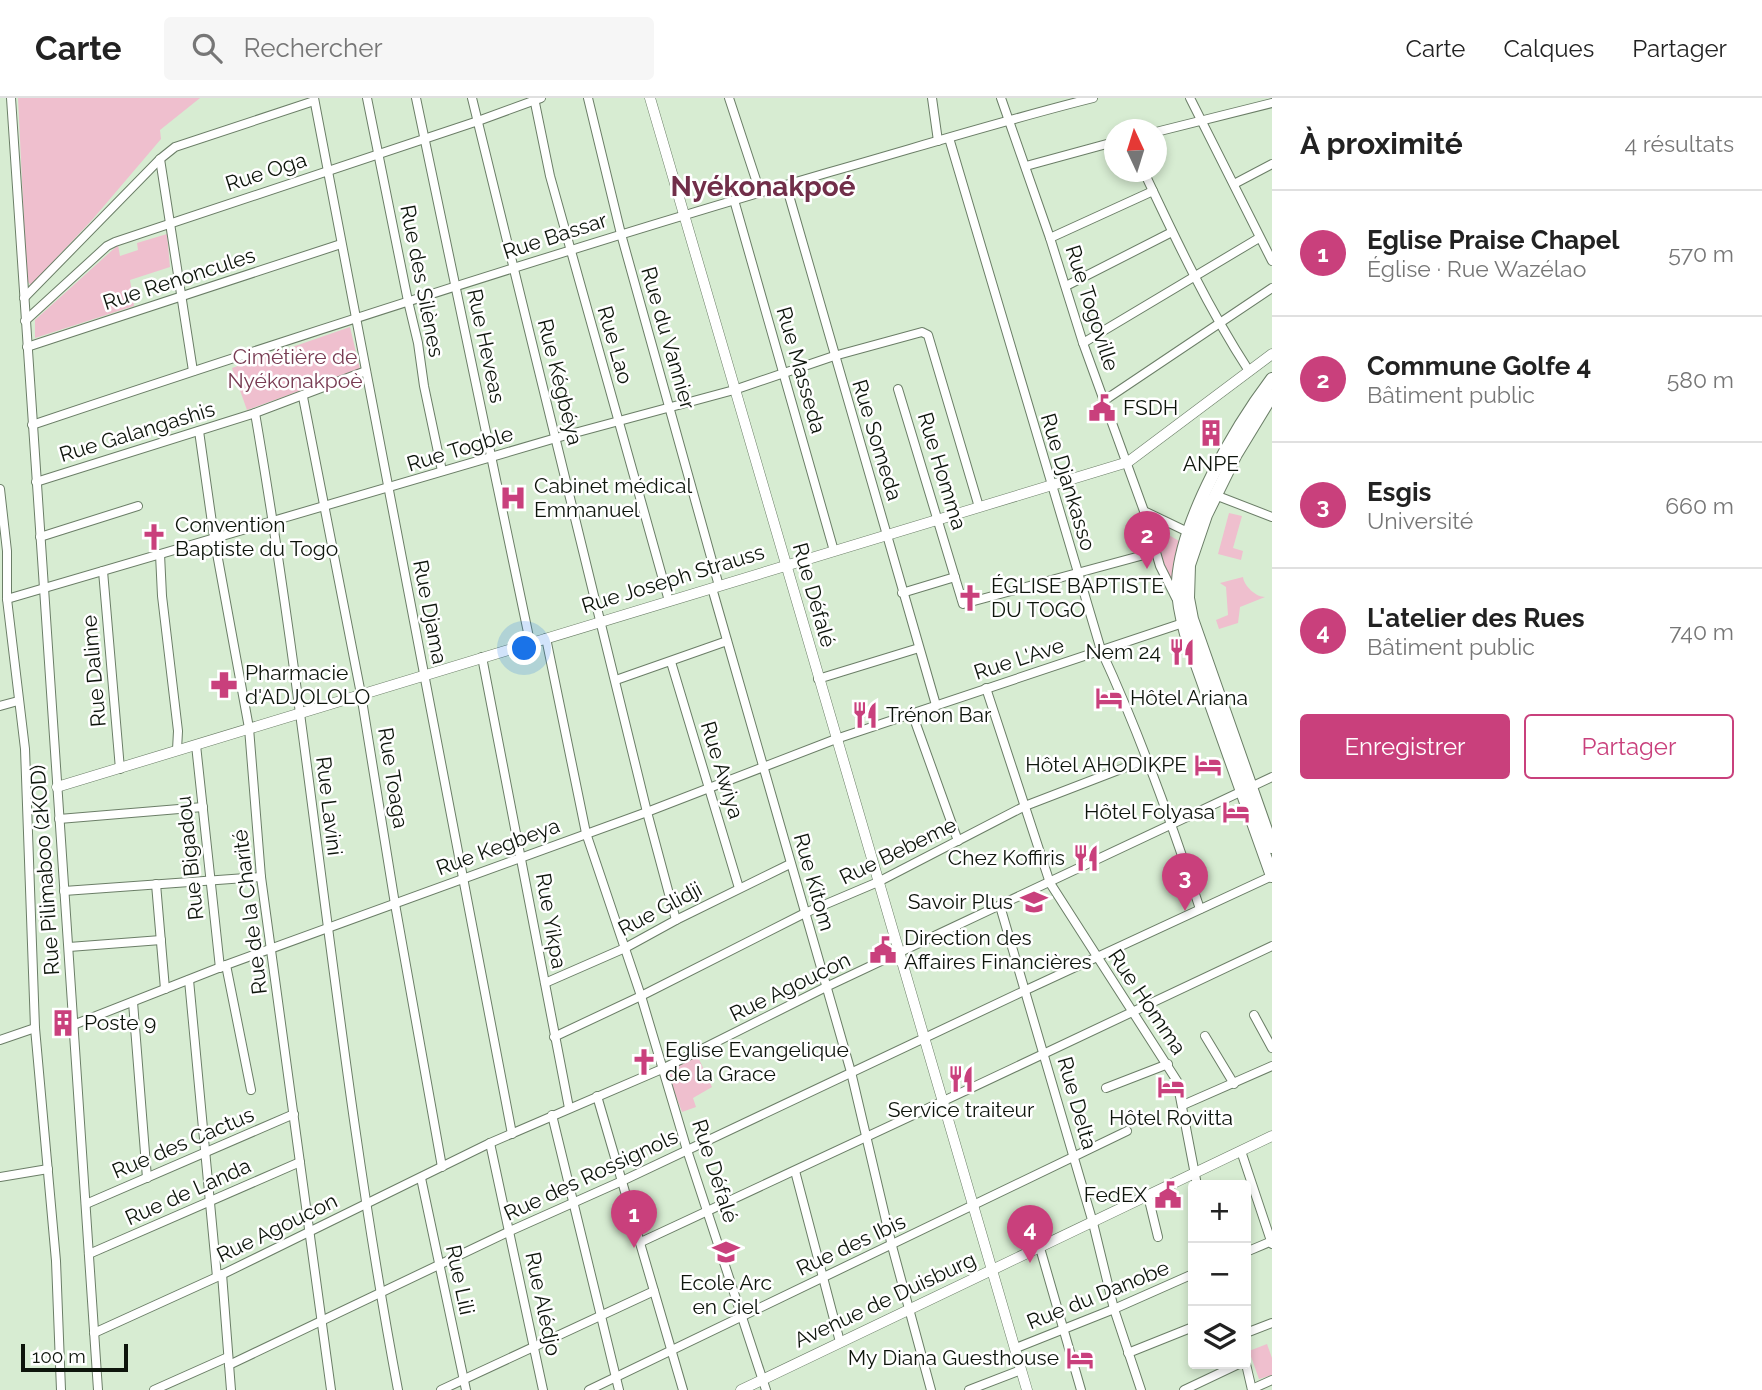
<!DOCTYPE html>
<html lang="fr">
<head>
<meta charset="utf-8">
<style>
	:root { --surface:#fff; --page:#f6f6f6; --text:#222; --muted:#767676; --line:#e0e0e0; --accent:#c9407c }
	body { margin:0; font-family:Raleway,sans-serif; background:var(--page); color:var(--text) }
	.controls { position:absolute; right:21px; bottom:21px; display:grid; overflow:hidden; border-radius:7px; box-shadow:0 4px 10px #0003 }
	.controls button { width:63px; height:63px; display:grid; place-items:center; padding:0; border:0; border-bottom:2px solid var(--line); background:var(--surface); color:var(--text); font:35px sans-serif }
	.compass { position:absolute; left:1104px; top:21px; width:63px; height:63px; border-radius:50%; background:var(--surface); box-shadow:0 4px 10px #0003; rotate:356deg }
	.scale { position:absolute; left:21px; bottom:18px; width:107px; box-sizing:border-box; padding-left:7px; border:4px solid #0e150c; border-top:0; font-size:19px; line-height:24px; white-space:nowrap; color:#0e150c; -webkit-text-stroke:5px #fff; paint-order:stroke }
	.you { position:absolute; left:525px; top:551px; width:24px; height:24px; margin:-18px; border:5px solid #fff; border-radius:50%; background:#1a73e8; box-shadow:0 0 0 10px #1a73e833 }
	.badge { display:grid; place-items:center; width:46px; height:46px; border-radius:50%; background:var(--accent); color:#fff; font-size:23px; font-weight:700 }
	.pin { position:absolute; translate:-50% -58px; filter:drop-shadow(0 2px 4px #0008) }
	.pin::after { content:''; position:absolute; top:37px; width:24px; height:21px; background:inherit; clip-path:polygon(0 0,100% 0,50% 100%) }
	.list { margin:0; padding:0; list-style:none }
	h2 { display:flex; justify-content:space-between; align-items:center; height:91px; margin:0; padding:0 28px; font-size:30px }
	h2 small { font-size:23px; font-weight:400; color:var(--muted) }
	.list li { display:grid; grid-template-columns:46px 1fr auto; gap:21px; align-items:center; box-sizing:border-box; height:126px; padding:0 28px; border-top:2px solid var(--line) }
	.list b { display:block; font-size:26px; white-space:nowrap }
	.list p { margin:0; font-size:23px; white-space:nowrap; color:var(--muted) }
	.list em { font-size:23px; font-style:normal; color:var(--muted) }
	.actions { display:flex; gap:14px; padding:21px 28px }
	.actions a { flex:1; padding:16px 0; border:2px solid var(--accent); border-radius:7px; text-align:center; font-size:24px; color:var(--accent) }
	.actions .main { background:var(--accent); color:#fff }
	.icon { flex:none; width:38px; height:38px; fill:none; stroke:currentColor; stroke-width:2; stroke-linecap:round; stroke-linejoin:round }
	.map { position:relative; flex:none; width:1272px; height:1292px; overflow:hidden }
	header { display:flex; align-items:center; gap:42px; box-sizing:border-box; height:98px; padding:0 35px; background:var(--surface); border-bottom:2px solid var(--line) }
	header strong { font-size:33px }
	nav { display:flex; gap:38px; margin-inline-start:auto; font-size:24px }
	.search { width:490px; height:63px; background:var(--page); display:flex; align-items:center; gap:18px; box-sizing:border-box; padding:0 24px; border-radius:7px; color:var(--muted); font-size:26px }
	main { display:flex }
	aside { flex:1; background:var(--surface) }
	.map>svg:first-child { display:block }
</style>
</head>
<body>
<header>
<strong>Carte</strong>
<div class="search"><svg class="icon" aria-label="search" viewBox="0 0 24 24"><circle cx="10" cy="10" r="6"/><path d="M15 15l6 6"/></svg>Rechercher</div>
<nav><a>Carte</a><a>Calques</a><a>Partager</a></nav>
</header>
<main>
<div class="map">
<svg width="1272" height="1292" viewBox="0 0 1272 1292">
	<rect width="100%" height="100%" fill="#d7ecd2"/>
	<g fill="#efbfce">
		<path d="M18 0H200L160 32 161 41 92 122 31 187 28 184 26 166Z"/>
		<path d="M167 136 170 169 130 182 134 208 35 240V222L118 147 120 158 138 152 137 145Z"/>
		<path d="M350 229 360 271 247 312 232 270Z"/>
		<path d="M1229 415 1242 418 1233 450 1243 453 1241 462 1218 456Z"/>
		<path d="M1151 427 1181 444 1173 466 1172 488Z"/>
		<path d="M1243 479C1244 488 1256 499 1265 499L1240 509 1238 525 1219 531 1216 522 1228 517 1226 489 1220 485Z"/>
		<path d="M698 959 712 989 693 1000 696 1009 682 1014 666 972Z"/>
		<path d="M1267 1246 1272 1260V1277L1259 1281 1249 1253Z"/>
	</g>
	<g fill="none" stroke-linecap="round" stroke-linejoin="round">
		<defs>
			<g id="minor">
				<path d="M11 0 98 1292"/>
				<path d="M314 0 512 1036"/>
				<path d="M367 0 408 203 418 245 424 288 442 373"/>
				<path d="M416 0 530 544"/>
				<path d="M472 0 647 714 676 822"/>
				<path d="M534 0 550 78 669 503"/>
				<path d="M588 0 621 136 719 488"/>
				<path d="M729 0 760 94"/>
				<path d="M932 0 938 43"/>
				<path d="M1001 0 1050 140 1083 245 1144 413 1190 435"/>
				<path d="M1190 0 1272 163"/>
				<path d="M1156 34 1272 5"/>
				<path d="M949 40 1101 552C1140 636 1171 723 1200 811"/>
				<path d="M160 61 193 273"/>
				<path d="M1026 68 1114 44"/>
				<path d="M1144 74C1176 142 1208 210 1249 273"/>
				<path d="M1234 86 1272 66"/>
				<path d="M786 87 936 607"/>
				<path d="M734 102 834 453"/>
				<path d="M1050 140 1153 93"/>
				<path d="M1066 188 1172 134"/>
				<path d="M24 200 160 61 175 49 314 3"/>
				<path d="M25 223 107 148 115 144 478 23 541 0"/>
				<path d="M1083 245 1259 140"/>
				<path d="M27 249 341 146"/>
				<path d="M898 291 963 506 1155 454"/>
				<path d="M303 299 361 596 395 806 442 1069"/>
				<path d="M1105 302 1272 190"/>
				<path d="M255 315C311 640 337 968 398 1292"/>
				<path d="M32 327C297 238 562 152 830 74 918 49 1005 22 1093 0"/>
				<path d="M199 333 214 439 249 630 261 779 331 1292"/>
				<path d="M36 384 255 315 366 273"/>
				<path d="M0 391 7 453V501L25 651 35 930 56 1163 61 1292"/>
				<path d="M1215 397 1272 419"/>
				<path d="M1144 413 1160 468 1176 500"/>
				<path d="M40 439 138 408"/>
				<path d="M160 456 162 498 178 633 177 652"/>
				<path d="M103 473 120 671"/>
				<path d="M712 490 851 974 892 1148 931 1292"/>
				<path d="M902 495 955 479"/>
				<path d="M7 501 556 340 734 292 834 258 922 234 928 237 979 409"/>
				<path d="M546 540 586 735 641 898 687 1052 766 1292"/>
				<path d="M482 559 569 1010"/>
				<path d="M671 564 739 790"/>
				<path d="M818 581 919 550"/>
				<path d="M616 582 727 543"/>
				<path d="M986 590 1050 785 1177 983 1197 1087"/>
				<path d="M0 608 18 603"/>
				<path d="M912 615 958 743"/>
				<path d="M196 647 220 870"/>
				<path d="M59 721 203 709"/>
				<path d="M156 786 165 891"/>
				<path d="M64 793 261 779"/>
				<path d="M1000 808 1093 1125 1114 1211 1141 1292"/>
				<path d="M69 849 161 842"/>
				<path d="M226 867 251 992"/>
				<path d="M189 882 217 1179"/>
				<path d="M545 885 625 850 676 822 790 766"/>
				<path d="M133 904 147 1080"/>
				<path d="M1254 917 1272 950"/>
				<path d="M73 927 226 867 647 714 836 641 1186 524"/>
				<path d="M1205 938 1234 986"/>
				<path d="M554 939 641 898 805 815 878 784 1025 708 1147 661"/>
				<path d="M0 942 35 930"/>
				<path d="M1106 990 1168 966"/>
				<path d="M597 998 683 1292"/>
				<path d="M1183 1007 1272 968"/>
				<path d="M552 1017 619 1292"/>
				<path d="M490 1045 543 1292"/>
				<path d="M1241 1053 1272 1146"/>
				<path d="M795 1073 840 1244"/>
				<path d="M0 1079 48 1071"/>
				<path d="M421 1080 466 1292"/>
				<path d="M1148 1098 1158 1139"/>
				<path d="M86 1106 294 1016"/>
				<path d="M641 1144C852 1046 1062 948 1272 848"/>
				<path d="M1040 1150 1081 1292"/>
				<path d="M1246 1154 1272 1143"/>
				<path d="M89 1156 300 1064"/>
				<path d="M222 1176 231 1292"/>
				<path d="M94 1235 217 1179 490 1045 662 971 826 889 1272 679"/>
				<path d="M1246 1235 1272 1225"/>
				<path d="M1016 1250 1114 1211 1193 1176"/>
				<path d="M1128 1255 1193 1229"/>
				<path d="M1246 1266 1252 1292"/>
				<path d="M229 1267 510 1133 622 1083 1026 892 1272 778"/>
				<path d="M1252 1291 1272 1282"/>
				<path d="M154 1292 228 1259"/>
				<path d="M441 1292 654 1193"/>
				<path d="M589 1292 1127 1033"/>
				<path d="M969 1292 1021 1272"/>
				<path d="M1184 1292 1239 1266"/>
			</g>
			<g id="tertiary">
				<path d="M650 0 1027 1292"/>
				<path d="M57 689 1128 364 1272 256"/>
				<path d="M741 1292 1272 1038"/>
			</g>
			<g id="trunk">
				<path d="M1272 281C1235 330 1182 421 1178 483 1177 501 1181 518 1186 536L1272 778"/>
				<path d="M1272 297 1236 356 1206 417 1189 467 1188 500 1192 521 1272 749"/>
			</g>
		</defs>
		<use href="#minor" stroke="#6b7e67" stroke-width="10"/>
		<use href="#tertiary" stroke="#6b7e67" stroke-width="11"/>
		<use href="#trunk" stroke="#6b7e67" stroke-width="14"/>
		<use href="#minor" stroke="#fff" stroke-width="8"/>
		<use href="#tertiary" stroke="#fff" stroke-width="10"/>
		<use href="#trunk" stroke="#fff" stroke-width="12"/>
	</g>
	<defs>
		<symbol id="civic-bare" viewBox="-9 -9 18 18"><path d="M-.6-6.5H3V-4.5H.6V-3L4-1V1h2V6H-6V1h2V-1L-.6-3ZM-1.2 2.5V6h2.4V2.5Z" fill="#c9407c" stroke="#fff" stroke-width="2.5" paint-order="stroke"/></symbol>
		<symbol id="building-bare" viewBox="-9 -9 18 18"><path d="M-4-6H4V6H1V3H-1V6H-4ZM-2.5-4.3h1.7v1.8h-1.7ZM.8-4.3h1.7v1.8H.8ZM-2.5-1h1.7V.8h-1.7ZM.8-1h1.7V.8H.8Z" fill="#c9407c" stroke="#fff" stroke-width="2.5" paint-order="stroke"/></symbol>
		<symbol id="hospital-bare" viewBox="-9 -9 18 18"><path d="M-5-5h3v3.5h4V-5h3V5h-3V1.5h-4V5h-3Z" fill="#c9407c" stroke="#fff" stroke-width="2.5" paint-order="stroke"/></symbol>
		<symbol id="church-bare" viewBox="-9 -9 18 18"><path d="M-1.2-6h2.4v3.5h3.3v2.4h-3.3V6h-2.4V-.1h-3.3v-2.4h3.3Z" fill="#c9407c" stroke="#fff" stroke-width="2.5" paint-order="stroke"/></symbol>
		<symbol id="restaurant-bare" viewBox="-9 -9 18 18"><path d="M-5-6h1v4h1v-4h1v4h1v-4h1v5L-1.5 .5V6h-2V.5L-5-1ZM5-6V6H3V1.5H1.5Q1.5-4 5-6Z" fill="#c9407c" stroke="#fff" stroke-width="2.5" paint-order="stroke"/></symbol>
		<symbol id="pharmacy-bare" viewBox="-9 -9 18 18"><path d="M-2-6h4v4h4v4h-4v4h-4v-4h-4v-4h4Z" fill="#c9407c" stroke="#fff" stroke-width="2.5" paint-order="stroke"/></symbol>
		<symbol id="hotel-bare" viewBox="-9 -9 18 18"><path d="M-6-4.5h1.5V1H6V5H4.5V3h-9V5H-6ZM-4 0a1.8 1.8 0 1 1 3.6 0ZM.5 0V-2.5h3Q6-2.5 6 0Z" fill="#c9407c" stroke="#fff" stroke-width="2.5" paint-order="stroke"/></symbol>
		<symbol id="school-bare" viewBox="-9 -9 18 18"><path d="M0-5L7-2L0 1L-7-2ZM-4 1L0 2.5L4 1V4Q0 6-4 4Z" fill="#c9407c" stroke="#fff" stroke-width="2.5" paint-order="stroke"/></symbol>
	</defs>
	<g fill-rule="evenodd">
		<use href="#civic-bare" x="1083" y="291" width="38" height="38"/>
		<use href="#building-bare" x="1192" y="316" width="38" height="38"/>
		<use href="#hospital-bare" x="494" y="381" width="38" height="38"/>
		<use href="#church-bare" x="135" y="420" width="38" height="38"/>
		<use href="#church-bare" x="951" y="481" width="38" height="38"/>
		<use href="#restaurant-bare" x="1163" y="535" width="38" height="38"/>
		<use href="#pharmacy-bare" x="205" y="568" width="38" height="38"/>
		<use href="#hotel-bare" x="1090" y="581" width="38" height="38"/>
		<use href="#restaurant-bare" x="846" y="598" width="38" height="38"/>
		<use href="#hotel-bare" x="1189" y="648" width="38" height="38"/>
		<use href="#hotel-bare" x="1217" y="695" width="38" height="38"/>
		<use href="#restaurant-bare" x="1067" y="741" width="38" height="38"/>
		<use href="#school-bare" x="1015" y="785" width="38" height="38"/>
		<use href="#civic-bare" x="864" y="833" width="38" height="38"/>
		<use href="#building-bare" x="44" y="906" width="38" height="38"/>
		<use href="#church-bare" x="625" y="945" width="38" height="38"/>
		<use href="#restaurant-bare" x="942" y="962" width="38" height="38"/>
		<use href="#hotel-bare" x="1152" y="970" width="38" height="38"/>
		<use href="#civic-bare" x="1149" y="1078" width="38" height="38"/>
		<use href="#school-bare" x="707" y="1135" width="38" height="38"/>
		<use href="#hotel-bare" x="1061" y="1241" width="38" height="38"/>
	</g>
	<g text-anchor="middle" stroke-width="5" stroke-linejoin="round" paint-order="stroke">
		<g font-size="21" fill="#0e150c" stroke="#fff">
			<text transform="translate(266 74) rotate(-18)" y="7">Rue Oga</text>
			<text transform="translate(555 138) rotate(-18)" y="7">Rue Bassar</text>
			<text transform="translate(179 181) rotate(-18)" y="7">Rue Renoncules</text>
			<text transform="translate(422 183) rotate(79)" y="7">Rue des Silènes</text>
			<text transform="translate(1092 210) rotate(72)" y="7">Rue Togoville</text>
			<text transform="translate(668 240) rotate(74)" y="7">Rue du Vannier</text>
			<text transform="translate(615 247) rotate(74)" y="7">Rue Lao</text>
			<text transform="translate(486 248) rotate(78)" y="7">Rue Heveas</text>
			<text transform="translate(801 272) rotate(74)" y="7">Rue Masseda</text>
			<text transform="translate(560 284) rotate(76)" y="7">Rue Kégbéya</text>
			<text transform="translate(137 334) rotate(-17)" y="7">Rue Galangashis</text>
			<text transform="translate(877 342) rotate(73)" y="7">Rue Someda</text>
			<text transform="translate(460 351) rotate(-17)" y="7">Rue Togble</text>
			<text transform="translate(942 373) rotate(73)" y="7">Rue Homma</text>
			<text transform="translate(1068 384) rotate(73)" y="7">Rue Djankasso</text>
			<text transform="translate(673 481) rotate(-17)" y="7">Rue Joseph Strauss</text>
			<text transform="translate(814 497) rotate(74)" y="7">Rue Défalé</text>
			<text transform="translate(430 514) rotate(79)" y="7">Rue Djama</text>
			<text transform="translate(1019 561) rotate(-18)" y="7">Rue L'Ave</text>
			<text transform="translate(94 573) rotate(-95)" y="7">Rue Dalime</text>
			<text transform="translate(722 672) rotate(73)" y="7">Rue Awiya</text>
			<text transform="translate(393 680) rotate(81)" y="7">Rue Toaga</text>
			<text transform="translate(329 708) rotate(83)" y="7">Rue Lavini</text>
			<text transform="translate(498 749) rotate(-20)" y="7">Rue Kegbeya</text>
			<text transform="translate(898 753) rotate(-26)" y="7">Rue Bebeme</text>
			<text transform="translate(190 760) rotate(-96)" y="7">Rue Bigadou</text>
			<text transform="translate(45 772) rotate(-94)" y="7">Rue Pilimaboo (2KOD)</text>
			<text transform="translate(814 784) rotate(74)" y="7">Rue Kitom</text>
			<text transform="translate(660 811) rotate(-28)" y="7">Rue Glidji</text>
			<text transform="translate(250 814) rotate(-97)" y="7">Rue de la Charité</text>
			<text transform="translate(551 823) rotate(80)" y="7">Rue Yikpa</text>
			<text transform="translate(790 889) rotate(-26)" y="7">Rue Agoucon</text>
			<text transform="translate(1147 904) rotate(56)" y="7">Rue Homma</text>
			<text transform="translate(1077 1005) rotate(74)" y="7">Rue Delta</text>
			<text transform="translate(183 1045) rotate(-23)" y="7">Rue des Cactus</text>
			<text transform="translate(715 1073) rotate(72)" y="7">Rue Défalé</text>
			<text transform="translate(591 1077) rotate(-25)" y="7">Rue des Rossignols</text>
			<text transform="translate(188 1094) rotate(-24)" y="7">Rue de Landa</text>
			<text transform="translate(277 1130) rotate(-26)" y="7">Rue Agoucon</text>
			<text transform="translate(851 1147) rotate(-25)" y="7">Rue des Ibis</text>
			<text transform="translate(460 1182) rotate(78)" y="7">Rue Lili</text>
			<text transform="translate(1098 1197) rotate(-22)" y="7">Rue du Danobe</text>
			<text transform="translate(885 1202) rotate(-25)" y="7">Avenue de Duisburg</text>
			<text transform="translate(543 1206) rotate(78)" y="7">Rue Alédjo</text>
		</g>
		<g font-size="21" fill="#783b52" stroke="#fff">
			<text x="295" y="266">Cimétière de<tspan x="295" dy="24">Nyékonakpoè</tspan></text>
		</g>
		<g font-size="21" fill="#0e150c" stroke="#fff" text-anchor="start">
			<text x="1123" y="317">FSDH</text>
			<text x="1211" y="373" text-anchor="middle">ANPE</text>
			<text x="534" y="395">Cabinet médical<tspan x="534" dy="24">Emmanuel</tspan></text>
			<text x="175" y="434">Convention<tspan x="175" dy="24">Baptiste du Togo</tspan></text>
			<text x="991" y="495">ÉGLISE BAPTISTE<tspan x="991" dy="24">DU TOGO</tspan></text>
			<text x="1161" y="561" text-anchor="end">Nem 24</text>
			<text x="245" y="582">Pharmacie<tspan x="245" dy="24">d'ADJOLOLO</tspan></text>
			<text x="1130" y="607">Hôtel Ariana</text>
			<text x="886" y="624">Trénon Bar</text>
			<text x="1187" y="674" text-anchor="end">Hôtel AHODIKPE</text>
			<text x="1215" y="721" text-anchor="end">Hôtel Folyasa</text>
			<text x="1065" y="767" text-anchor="end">Chez Koffiris</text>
			<text x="1013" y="811" text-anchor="end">Savoir Plus</text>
			<text x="904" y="847">Direction des<tspan x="904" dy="24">Affaires Financières</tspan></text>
			<text x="84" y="932">Poste 9</text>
			<text x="665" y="959">Eglise Evangelique<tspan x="665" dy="24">de la Grace</tspan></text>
			<text x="961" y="1019" text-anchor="middle">Service traiteur</text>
			<text x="1171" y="1027" text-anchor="middle">Hôtel Rovitta</text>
			<text x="1147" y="1104" text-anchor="end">FedEX</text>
			<text x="726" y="1192" text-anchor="middle">Ecole Arc<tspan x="726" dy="24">en Ciel</tspan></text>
			<text x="1059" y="1267" text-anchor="end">My Diana Guesthouse</text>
		</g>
		<g font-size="28" font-weight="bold" fill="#712e49" stroke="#fff">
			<text x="763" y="98">Nyékonakpoé</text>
		</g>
	</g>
</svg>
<div class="controls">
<button>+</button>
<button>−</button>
<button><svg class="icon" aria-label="layers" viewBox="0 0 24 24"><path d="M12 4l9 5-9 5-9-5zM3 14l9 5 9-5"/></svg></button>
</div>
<svg class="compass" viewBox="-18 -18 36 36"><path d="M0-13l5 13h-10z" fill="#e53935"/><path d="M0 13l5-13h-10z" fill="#767676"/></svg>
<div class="scale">100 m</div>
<div class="you"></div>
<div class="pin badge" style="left:634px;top:1150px">1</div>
<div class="pin badge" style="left:1147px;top:471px">2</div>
<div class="pin badge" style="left:1185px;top:813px">3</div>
<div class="pin badge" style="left:1030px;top:1165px">4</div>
</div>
<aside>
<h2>À proximité<small>4 résultats</small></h2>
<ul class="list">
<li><span class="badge">1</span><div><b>Eglise Praise Chapel</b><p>Église · Rue Wazélao</p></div><em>570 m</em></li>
<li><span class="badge">2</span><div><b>Commune Golfe 4</b><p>Bâtiment public</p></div><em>580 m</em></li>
<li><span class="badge">3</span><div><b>Esgis</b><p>Université</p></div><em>660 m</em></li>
<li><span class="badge">4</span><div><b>L'atelier des Rues</b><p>Bâtiment public</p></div><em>740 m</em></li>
</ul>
<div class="actions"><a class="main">Enregistrer</a><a>Partager</a></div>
</aside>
</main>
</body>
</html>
